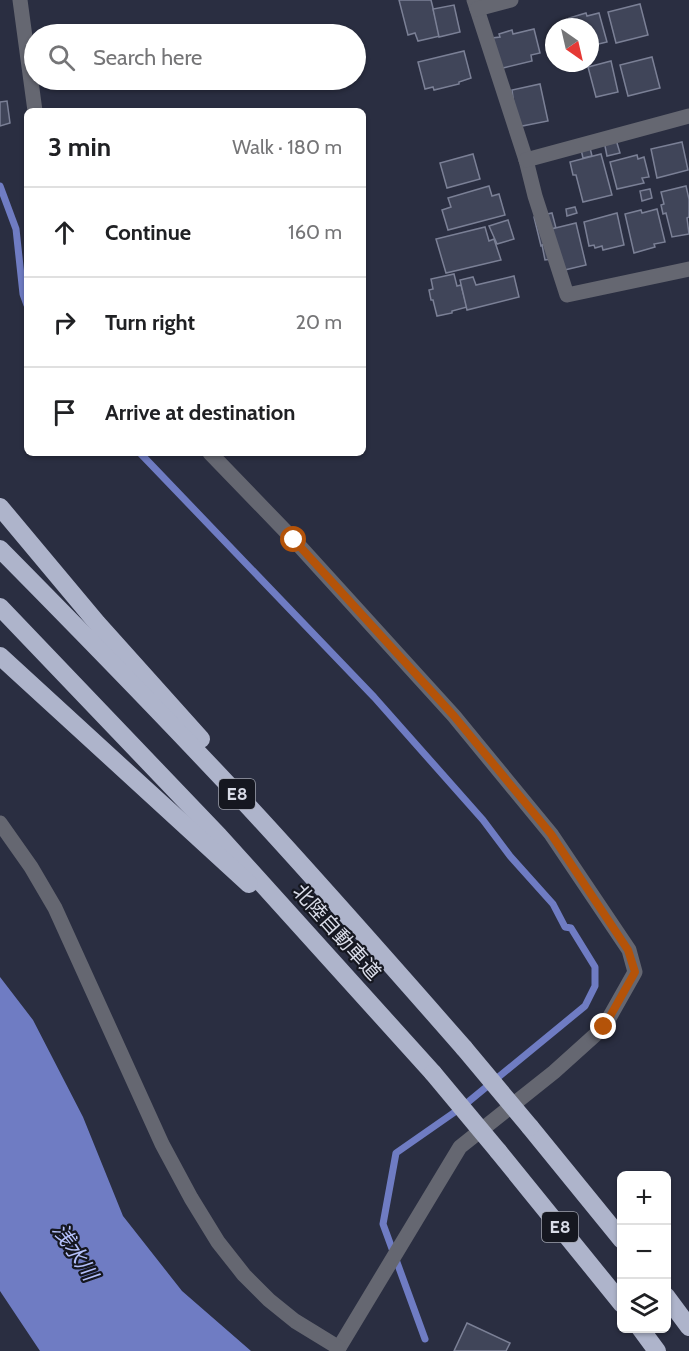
<!DOCTYPE html>
<html lang="en">
<head>
<meta charset="utf-8">
<style>
	:root { --surface:#fff; --page:#f2f2f2; --text:#202124; --muted:#757577; --line:#e0e0e0 }
	body { margin:0; font-family:Cabin,"Noto Sans JP",sans-serif; background:var(--page); color:var(--text) }
	.controls { position:absolute; right:18px; bottom:18px; display:grid; overflow:hidden; border-radius:9px; box-shadow:0 2px 4px #0004 }
	.controls button { width:54px; height:54px; display:grid; place-items:center; padding:0; border:0; border-bottom:2px solid var(--line); background:var(--surface); color:var(--text); font:30px sans-serif }
	.compass { position:absolute; left:545px; top:18px; width:54px; height:54px; border-radius:50%; background:var(--surface); box-shadow:0 2px 4px #0004; rotate:146deg }
	.stop { position:absolute; width:18px; height:18px; margin:-14px; border:4px solid #b45309; border-radius:50%; background:#fff }
	.stop.end { background:#b45309; border-color:#fff; box-shadow:0 2px 6px #0008 }
	.list { margin:0; padding:0; list-style:none }
	h2 { display:flex; justify-content:space-between; align-items:center; height:78px; margin:0; padding:0 24px; font-size:26px }
	h2 small { font-size:20px; font-weight:400; color:var(--muted) }
	.list li { display:grid; grid-template-columns:39px 1fr auto; gap:18px; align-items:center; box-sizing:border-box; height:90px; padding:0 24px; border-top:2px solid var(--line) }
	.list b { display:block; font-size:22px; white-space:nowrap }
	.list em { font-size:20px; font-style:normal; color:var(--muted) }
	.icon { flex:none; width:33px; height:33px; fill:none; stroke:currentColor; stroke-width:2; stroke-linecap:round; stroke-linejoin:round }
	.map { position:relative; flex:none; width:689px; height:1351px; overflow:hidden }
	.search { position:absolute; background:var(--surface); box-shadow:0 2px 4px #0004; left:24px; top:24px; width:342px; height:66px; display:flex; align-items:center; gap:15px; box-sizing:border-box; padding:0 21px; border-radius:33px; color:var(--muted); font-size:22px }
	.panel { position:absolute; background:var(--surface); box-shadow:0 2px 4px #0004; left:24px; top:108px; width:342px; height:348px; border-radius:9px }
	.map>svg:first-child { display:block }
</style>
</head>
<body>
<div class="map">
<svg width="689" height="1351" viewBox="0 0 689 1351">
	<rect width="100%" height="100%" fill="#2a2e41"/>
	<path fill="#6f7cc3" d="M0 977 33 1020 83 1117 123 1216 182 1291 251 1351H40L0 1291Z"/>
	<g fill="none" stroke-linecap="round" stroke-linejoin="round">
		<g stroke="#6f7cc3" stroke-width="7">
			<path d="M0 186 16 229 23 294 27 305"/>
			<path d="M140 453 374 697 483 820 510 856 553 904 565 927 571 928 595 967V986L585 1006 462 1107 396 1153 383 1224 425 1339"/>
		</g>
	</g>
	<g fill="#404559" stroke="#7b8096" stroke-width="1.5">
		<path d="M399 0H431L440 36 418 41 415 33 408 35Z"/>
		<path d="M640 4 648 35 616 43 608 12Z"/>
		<path d="M454 5 460 32 439 37 433 9Z"/>
		<path d="M586 13 587 16 599 13 607 42 590 46V27H556L555 25 569 20V18Z"/>
		<path d="M534 29 540 53 531 55 532 61 499 69 492 38 500 37 499 34 512 30 513 34Z"/>
		<path d="M464 51 471 78 459 82V84L434 90 433 87 425 89 418 62Z"/>
		<path d="M652 57 660 88 628 96 620 65Z"/>
		<path d="M611 61 618 92 596 97 588 67Z"/>
		<path d="M540 84 548 121 517 127 512 90Z"/>
		<path d="M7 101 10 123 0 126V102Z"/>
		<path d="M614 133 620 153 607 156 603 136Z"/>
		<path d="M588 140 592 156 583 158 579 141Z"/>
		<path d="M682 142 688 170 657 178 651 149Z"/>
		<path d="M473 154 480 179 447 188 440 163Z"/>
		<path d="M601 154 612 195 583 202 576 175H573L570 162Z"/>
		<path d="M637 155 638 159 644 157 649 177 642 178 644 183 617 189 610 162Z"/>
		<path d="M489 186 492 196 499 194 505 215 448 230 442 210 451 207 448 198Z"/>
		<path d="M686 186 689 199V217L687 218 689 234 672 237 666 213 663 214 661 205 664 204 661 192Z"/>
		<path d="M650 189 652 198 642 201 640 191Z"/>
		<path d="M575 207 577 213 567 216 566 209Z"/>
		<path d="M657 209 665 242 654 244 655 247 634 253 625 214 641 210 642 213Z"/>
		<path d="M552 213 556 228 543 231 546 244 541 246 534 217Z"/>
		<path d="M617 213 624 245 603 250 602 246 595 248 594 245 589 246 584 222Z"/>
		<path d="M508 220 514 239 497 244 489 226Z"/>
		<path d="M576 223 586 265 556 272 552 259 545 260 542 245 546 244 543 231Z"/>
		<path d="M485 227 489 241 494 239 501 260 446 273 436 239Z"/>
		<path d="M454 274 457 286 461 285 467 307 452 311V313L437 316 433 300H431L429 290 433 289 431 279Z"/>
		<path d="M514 276 519 297 467 310 460 280 473 277 476 285Z"/>
		<path d="M467 1323 510 1343 506 1351H454Z"/>
	</g>
	<g fill="none" stroke-linecap="round" stroke-linejoin="round">
		<g stroke="#656771" stroke-width="15">
			<path d="M20 0 35 111"/>
			<path d="M474 0 526 160 535 196 567 295 689 269"/>
			<path d="M477 9 511 0"/>
			<path d="M526 160 689 116"/>
			<path d="M210 453 294 540 454 716 551 834 629 950 635 972 604 1027 554 1072 460 1147 337 1351"/>
			<path d="M0 823 31 867 55 908 162 1144 191 1198 218 1242 244 1275 269 1300 295 1321 339 1348"/>
		</g>
		<g stroke="#aeb4cb" stroke-width="18">
			<path d="M0 507 97 623 201 739"/>
			<path d="M0 549C84 634 168 720 249 807 322 886 393 967 464 1048"/>
			<path d="M0 607 219 836 433 1073"/>
			<path d="M0 656 249 884"/>
			<path d="M530 1127 622 1240"/>
			<path d="M498 1151 622 1304"/>
			<path d="M666 1296 689 1327"/>
			<path d="M640 1328 657 1351"/>
		</g>
		<g stroke="#aeb4cb" stroke-width="18">
			<path d="M464 1048 530 1127"/>
			<path d="M433 1073 498 1151"/>
		</g>
	</g>
	<g fill="none" stroke-linecap="round" stroke-linejoin="round">
		<path stroke="#b45309" stroke-width="8" d="M294 540 454 716 551 834 628 950 635 972 604 1027"/>
	</g>
	<g text-anchor="middle" stroke-width="4.5" stroke-linejoin="round" paint-order="stroke">
		<g fill="#151720" stroke="#9ea1ac" stroke-width="1.5">
			<rect x="219" y="779" width="36" height="30" rx="4.5"/>
			<rect x="542" y="1212" width="36" height="30" rx="4.5"/>
		</g>
		<g font-size="18" font-weight="bold" fill="#d9dce8">
			<text x="237" y="800">E8</text>
			<text x="560" y="1233">E8</text>
		</g>
		<g font-size="20" fill="#d9dce8" stroke="#151720">
			<text transform="translate(337 932) rotate(48)" y="7">北陸自動車道</text>
		</g>
		<g font-size="21" font-style="italic" fill="#b5c1fb" stroke="#151720">
			<text transform="translate(75 1252) rotate(57)" y="7">浅水川</text>
		</g>
	</g>
</svg>
<div class="controls">
<button>+</button>
<button>−</button>
<button><svg class="icon" aria-label="layers" viewBox="0 0 24 24"><path d="M12 4l9 5-9 5-9-5zM3 14l9 5 9-5"/></svg></button>
</div>
<svg class="compass" viewBox="-18 -18 36 36"><path d="M0-13l5 13h-10z" fill="#e53935"/><path d="M0 13l5-13h-10z" fill="#757577"/></svg>
<div class="stop" style="left:294px;top:540px"></div>
<div class="stop end" style="left:604px;top:1027px"></div>
<div class="search"><svg class="icon" aria-label="search" viewBox="0 0 24 24"><circle cx="10" cy="10" r="6"/><path d="M15 15l6 6"/></svg>Search here</div>
<section class="panel">
<h2>3 min<small>Walk · 180 m</small></h2>
<ul class="list">
<li><svg class="icon" aria-label="ahead" viewBox="0 0 24 24"><path d="M12 20V5M6 11l6-6 6 6"/></svg><div><b>Continue</b></div><em>160 m</em></li>
<li><svg class="icon" aria-label="right" viewBox="0 0 24 24"><path d="M7 20v-9h11M14 6l5 5-5 5"/></svg><div><b>Turn right</b></div><em>20 m</em></li>
<li><svg class="icon" aria-label="arrive" viewBox="0 0 24 24"><path d="M6 21V4h12l-3 4 3 4H6"/></svg><div><b>Arrive at destination</b></div></li>
</ul>
</section>
</div>
</body>
</html>
